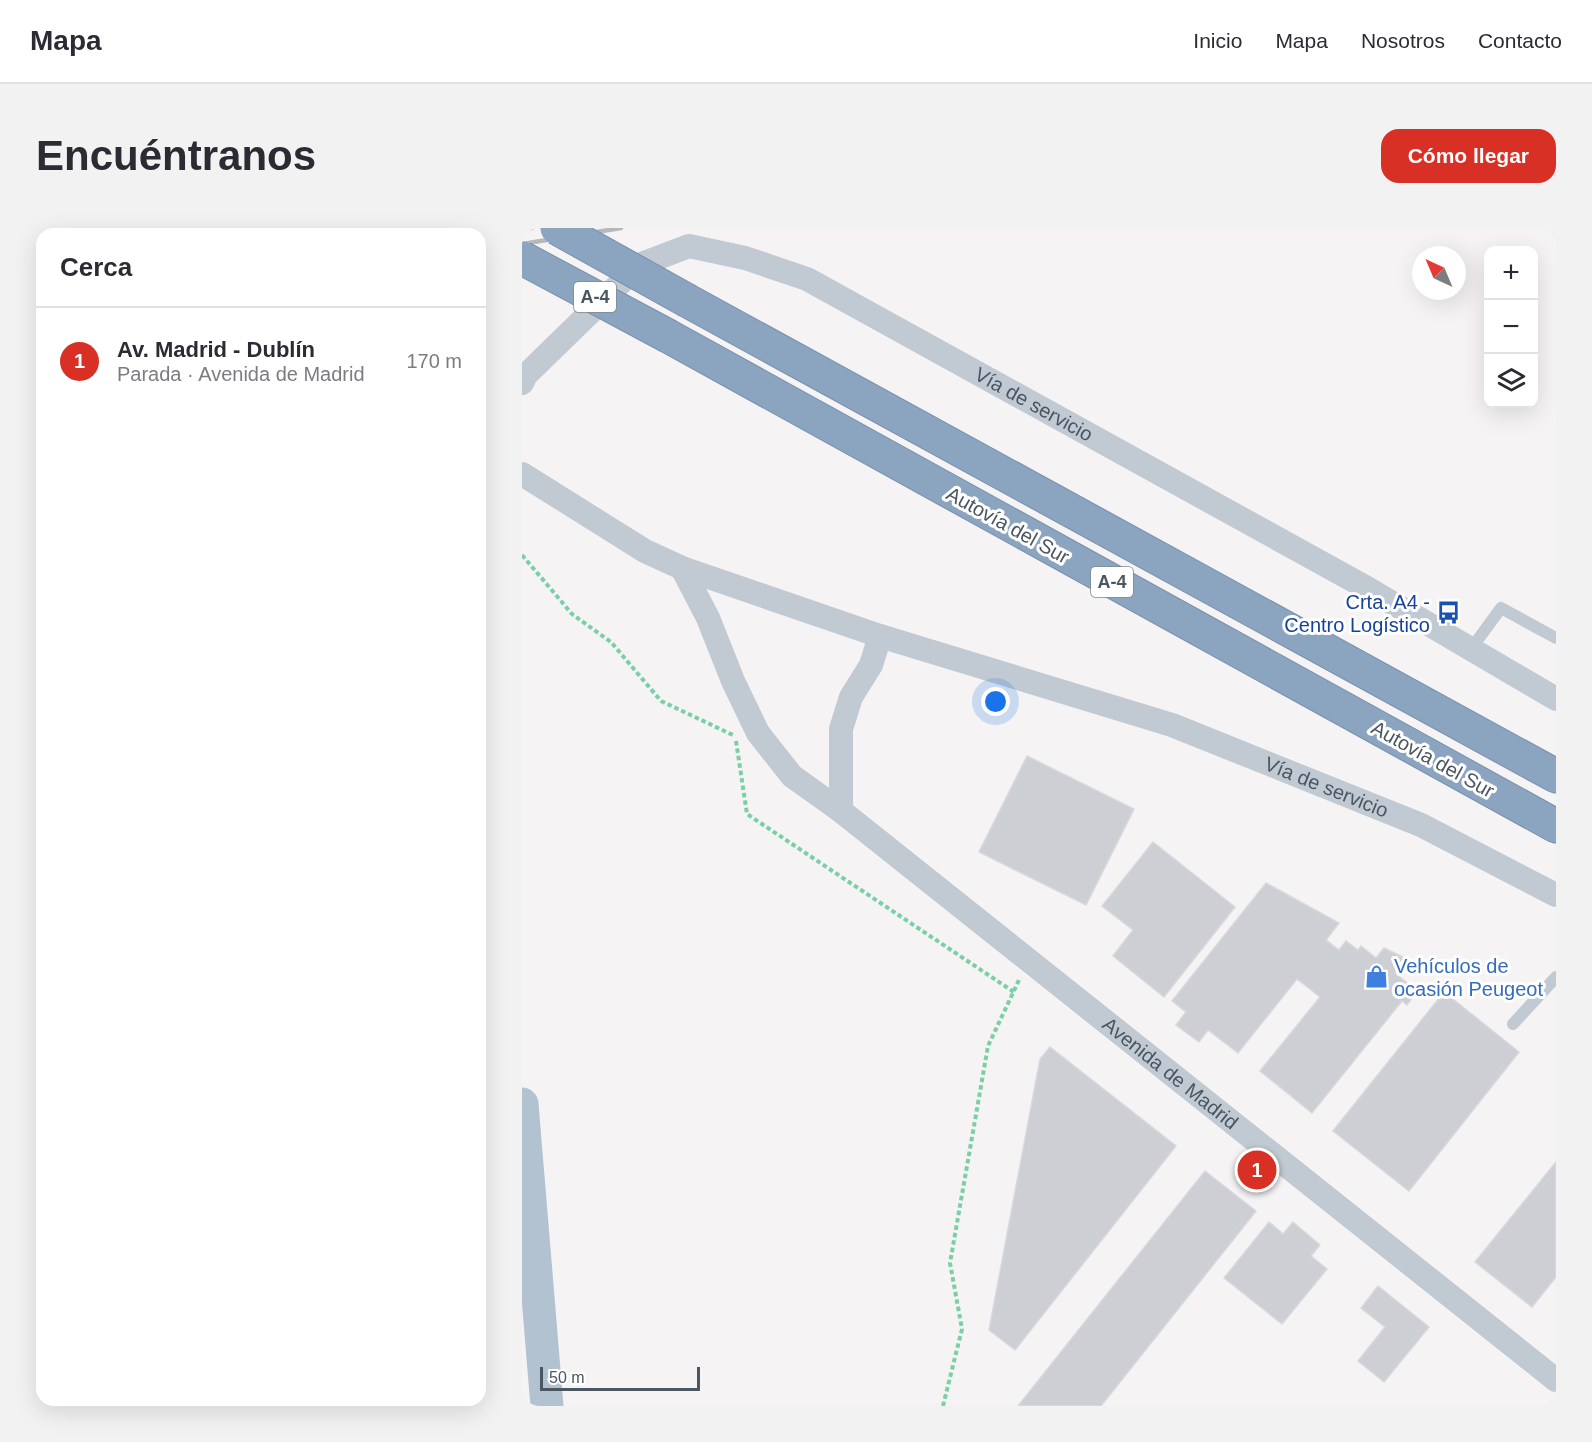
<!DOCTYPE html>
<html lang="es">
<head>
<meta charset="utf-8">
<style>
	:root { --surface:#fff; --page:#f2f2f3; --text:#2b2b33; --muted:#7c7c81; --line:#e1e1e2; --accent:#d93025 }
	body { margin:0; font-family:Helvetica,sans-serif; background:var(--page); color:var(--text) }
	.controls { position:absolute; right:18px; top:18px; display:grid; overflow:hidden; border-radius:12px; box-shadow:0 6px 24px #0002 }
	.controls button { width:54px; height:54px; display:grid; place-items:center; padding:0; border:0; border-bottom:2px solid var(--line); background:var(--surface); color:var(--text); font:30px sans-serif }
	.compass { position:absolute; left:890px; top:18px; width:54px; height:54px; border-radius:50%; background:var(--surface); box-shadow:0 6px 24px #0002; rotate:316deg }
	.scale { position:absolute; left:18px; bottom:15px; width:160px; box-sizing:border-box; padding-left:6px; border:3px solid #4a5661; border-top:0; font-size:16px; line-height:21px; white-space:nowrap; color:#4a5661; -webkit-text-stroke:4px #fff; paint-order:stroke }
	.you { position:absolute; left:474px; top:474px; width:21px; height:21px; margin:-15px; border:4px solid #fff; border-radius:50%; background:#1a73e8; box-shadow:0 0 0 9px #1a73e833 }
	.badge { display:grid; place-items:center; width:39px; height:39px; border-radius:50%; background:var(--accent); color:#fff; font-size:20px; font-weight:700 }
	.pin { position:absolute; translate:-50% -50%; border:3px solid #fff; box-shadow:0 2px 6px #0006 }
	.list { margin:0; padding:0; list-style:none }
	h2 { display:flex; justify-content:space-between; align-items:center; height:78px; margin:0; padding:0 24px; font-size:26px }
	h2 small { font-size:20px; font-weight:400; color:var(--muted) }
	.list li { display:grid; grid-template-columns:39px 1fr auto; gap:18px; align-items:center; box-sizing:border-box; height:108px; padding:0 24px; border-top:2px solid var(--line) }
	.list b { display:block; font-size:22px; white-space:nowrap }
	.list p { margin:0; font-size:20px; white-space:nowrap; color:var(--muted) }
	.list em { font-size:20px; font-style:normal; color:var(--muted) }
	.icon { flex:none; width:33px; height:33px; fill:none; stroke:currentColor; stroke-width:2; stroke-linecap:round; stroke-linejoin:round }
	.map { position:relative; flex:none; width:1034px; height:1178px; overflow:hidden; border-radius:18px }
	header { display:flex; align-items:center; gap:36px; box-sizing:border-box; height:84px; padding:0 30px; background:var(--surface); border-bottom:2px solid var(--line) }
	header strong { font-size:28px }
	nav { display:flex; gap:33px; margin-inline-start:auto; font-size:21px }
	.intro { display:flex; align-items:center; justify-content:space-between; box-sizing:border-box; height:144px; padding:0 36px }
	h1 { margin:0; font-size:42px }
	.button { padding:15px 27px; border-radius:18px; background:var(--accent); color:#fff; font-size:21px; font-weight:700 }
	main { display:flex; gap:36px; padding:0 36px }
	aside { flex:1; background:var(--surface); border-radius:18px; box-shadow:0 6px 24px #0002 }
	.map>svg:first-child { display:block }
</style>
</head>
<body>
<header>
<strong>Mapa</strong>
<nav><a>Inicio</a><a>Mapa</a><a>Nosotros</a><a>Contacto</a></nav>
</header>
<div class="intro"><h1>Encuéntranos</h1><a class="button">Cómo llegar</a></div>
<main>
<aside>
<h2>Cerca<small></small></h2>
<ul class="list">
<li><span class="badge">1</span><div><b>Av. Madrid - Dublín</b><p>Parada · Avenida de Madrid</p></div><em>170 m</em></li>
</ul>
</aside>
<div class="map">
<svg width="1034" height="1178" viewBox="0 0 1034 1178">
	<rect width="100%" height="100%" fill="#f5f3f3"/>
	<g fill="#cdcfd5" stroke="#d7d9de" stroke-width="1.5">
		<path d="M505 528 612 581 564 677 457 624Z"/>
		<path d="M631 614 713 679 642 769 591 728 611 702 580 678Z"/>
		<path d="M744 655 817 695 804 712 817 722 824 713 836 722 839 718 854 730 862 720 885 731 873 745 895 763 885 777 880 773 790 885 738 843 798 769 775 751 716 825 686 802 677 814 654 797 664 784 650 773Z"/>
		<path d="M922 764 997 824 887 963 811 903Z"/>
		<path d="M528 819 654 918 493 1122 467 1102 518 831Z"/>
		<path d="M1034 934V1049L1010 1079 953 1034Z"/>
		<path d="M683 943 734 983 579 1178H496Z"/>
		<path d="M747 994 761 1006 771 994 798 1017 789 1028 805 1041 760 1096 702 1050Z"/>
		<path d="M856 1058 907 1099 862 1154 836 1133 863 1099 839 1080Z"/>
	</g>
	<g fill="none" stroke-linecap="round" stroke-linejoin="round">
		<defs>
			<g id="highway">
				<path d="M166 73 1034 548"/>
				<path d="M146 108 1034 598"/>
			</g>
		</defs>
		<use href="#highway" stroke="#7690ad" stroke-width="35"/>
		<g stroke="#7ad0a6" stroke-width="4" stroke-dasharray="4.5 3" stroke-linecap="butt">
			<path d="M0 327 50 386 89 414 139 473 213 508"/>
			<path d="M214 513 225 586 492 764"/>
			<path d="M421 1178 440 1101 428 1035 466 818 497 752"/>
		</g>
		<g stroke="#c1cad2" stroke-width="12">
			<path d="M949 421 979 380 1034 410"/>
			<path d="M991 796 1034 749"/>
		</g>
		<g stroke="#c1cad2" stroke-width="24">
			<path id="s1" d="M0 155 4 147 117 37 167 18 223 30 285 51 845 360 1034 471"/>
			<path id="s2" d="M0 246 123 323 160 340 358 408 650 497 899 597 1034 667"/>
			<path id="s3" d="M160 340 186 390 211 453 236 505 270 548 319 583 1034 1152"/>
			<path d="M319 583V501L329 469 349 437 358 408"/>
		</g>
		<path stroke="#b3c2d1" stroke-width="33" d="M0 876 25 1178"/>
		<use href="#highway" stroke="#8ba5c1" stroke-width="33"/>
		<g stroke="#b5b8bd" stroke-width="4.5">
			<path d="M0 2 10 0"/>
			<path d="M0 16 99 0"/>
		</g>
		<defs>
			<g id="highway-bridge">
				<path d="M35 0 166 73"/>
				<path d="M0 30 146 108"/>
			</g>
		</defs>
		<use href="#highway-bridge" stroke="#7690ad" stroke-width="35" stroke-linecap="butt"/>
		<use href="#highway-bridge" stroke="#8ba5c1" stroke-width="33"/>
	</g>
	<defs>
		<symbol id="bus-bare" viewBox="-9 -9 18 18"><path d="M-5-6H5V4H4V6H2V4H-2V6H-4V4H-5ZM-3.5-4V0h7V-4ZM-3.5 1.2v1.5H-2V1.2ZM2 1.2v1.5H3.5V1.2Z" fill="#1a4fb4" stroke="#fff" stroke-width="2.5" paint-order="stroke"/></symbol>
		<symbol id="shop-bare" viewBox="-9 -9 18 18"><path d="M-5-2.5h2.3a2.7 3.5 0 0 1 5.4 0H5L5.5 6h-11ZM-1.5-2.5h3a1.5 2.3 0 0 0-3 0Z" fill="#3f7fe0" stroke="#fff" stroke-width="2.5" paint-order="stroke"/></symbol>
	</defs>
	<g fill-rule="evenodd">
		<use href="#bus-bare" x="910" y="368" width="33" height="33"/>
		<use href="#shop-bare" x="838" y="732" width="33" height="33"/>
	</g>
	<g text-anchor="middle" stroke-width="6" stroke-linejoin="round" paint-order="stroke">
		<g fill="#fff" stroke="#808990" stroke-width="1.5">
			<rect x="52" y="54" width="42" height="30" rx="4.5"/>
			<rect x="569" y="339" width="42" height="30" rx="4.5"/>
		</g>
		<g font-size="18" font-weight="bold" fill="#4a5661">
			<text x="73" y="75">A-4</text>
			<text x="590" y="360">A-4</text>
		</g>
		<g font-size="20" fill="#4a5661" stroke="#fff">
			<text dy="7" stroke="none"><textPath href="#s1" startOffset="602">Vía de servicio</textPath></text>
			<text transform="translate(486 297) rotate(29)" y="7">Autovía del Sur</text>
			<text transform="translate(911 531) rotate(29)" y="7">Autovía del Sur</text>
			<text dy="7" stroke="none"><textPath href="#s2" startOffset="867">Vía de servicio</textPath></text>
			<text dy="7" stroke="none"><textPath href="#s3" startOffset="718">Avenida de Madrid</textPath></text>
		</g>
		<g font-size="20" fill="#164399" stroke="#fff" text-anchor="end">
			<text x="908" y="381">Crta. A4 -<tspan x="908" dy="23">Centro Logístico</tspan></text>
		</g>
		<g font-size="20" fill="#366cbe" stroke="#fff" text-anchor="start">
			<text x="872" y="745">Vehículos de<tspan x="872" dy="23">ocasión Peugeot</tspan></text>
		</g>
	</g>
</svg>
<div class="controls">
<button>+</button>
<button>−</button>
<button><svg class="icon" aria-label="layers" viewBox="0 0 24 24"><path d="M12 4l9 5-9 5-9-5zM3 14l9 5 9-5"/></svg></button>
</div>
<svg class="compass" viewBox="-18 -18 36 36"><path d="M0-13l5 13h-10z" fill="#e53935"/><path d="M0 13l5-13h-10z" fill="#7c7c81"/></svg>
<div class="scale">50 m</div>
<div class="you"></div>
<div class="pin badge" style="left:735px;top:942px">1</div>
</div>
</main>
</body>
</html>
